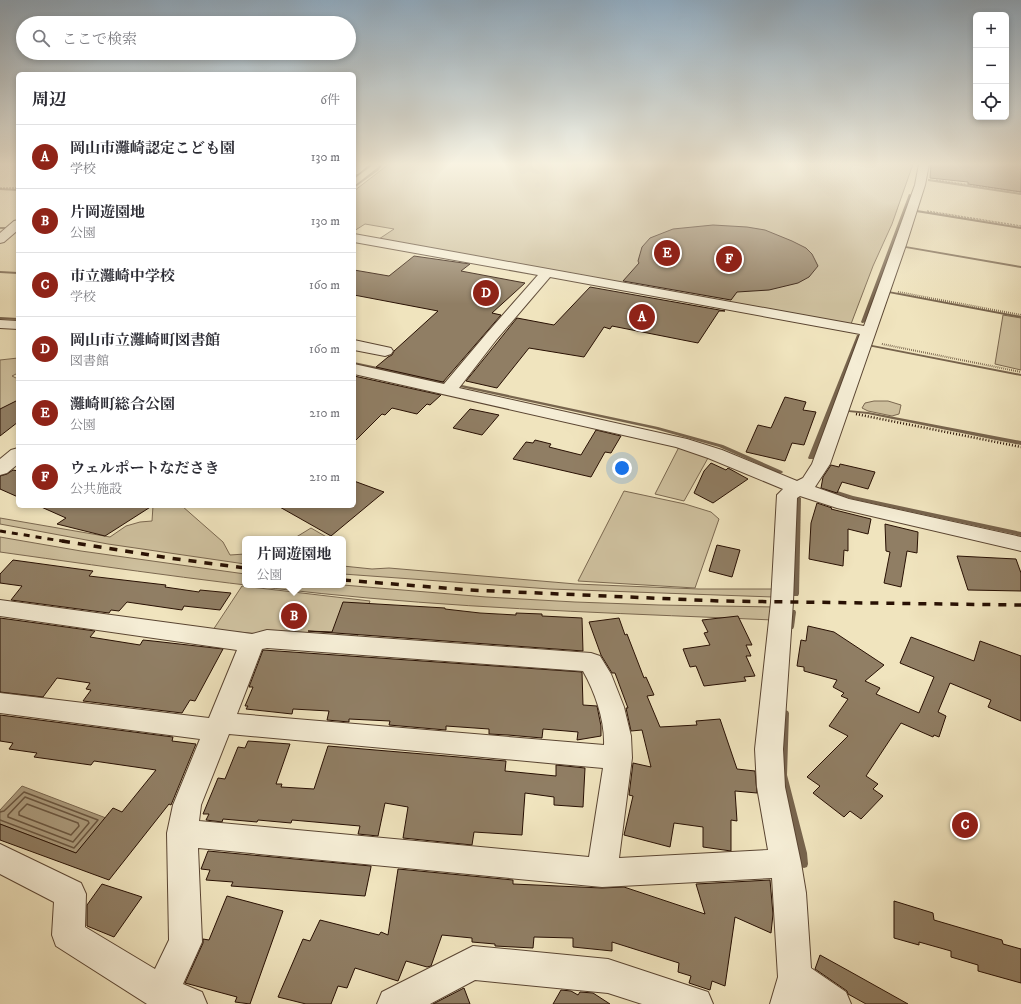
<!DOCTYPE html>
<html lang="ja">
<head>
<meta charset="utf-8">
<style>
	:root { --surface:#fff; --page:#f7f7f7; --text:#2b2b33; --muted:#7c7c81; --line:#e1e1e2; --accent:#8f2418 }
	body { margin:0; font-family:"IM FELL DW Pica","Noto Serif JP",serif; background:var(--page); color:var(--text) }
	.controls { position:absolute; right:12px; top:12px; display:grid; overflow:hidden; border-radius:6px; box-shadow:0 2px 6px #0003 }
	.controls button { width:36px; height:36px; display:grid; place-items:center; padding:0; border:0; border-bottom:1px solid var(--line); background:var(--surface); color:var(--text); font:20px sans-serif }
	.you { position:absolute; left:622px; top:468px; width:14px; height:14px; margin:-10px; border:3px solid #fff; border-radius:50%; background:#1a73e8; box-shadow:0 0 0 6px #1a73e833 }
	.badge { display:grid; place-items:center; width:26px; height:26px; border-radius:50%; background:var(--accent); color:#fff; font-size:13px; font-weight:700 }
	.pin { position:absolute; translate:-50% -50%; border:2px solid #fff; box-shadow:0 1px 4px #0006 }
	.popup { position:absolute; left:242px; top:536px; width:104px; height:52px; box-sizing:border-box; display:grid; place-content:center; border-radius:6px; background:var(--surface); filter:drop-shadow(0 1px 3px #0005); font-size:13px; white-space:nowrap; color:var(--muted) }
	.popup b { font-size:15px; color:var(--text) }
	.popup::after { content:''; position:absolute; left:50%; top:100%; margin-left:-8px; border:8px solid transparent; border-top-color:var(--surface) }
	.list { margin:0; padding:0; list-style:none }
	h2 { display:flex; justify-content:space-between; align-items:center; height:52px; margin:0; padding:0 16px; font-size:17px }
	h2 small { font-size:13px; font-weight:400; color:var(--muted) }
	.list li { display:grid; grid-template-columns:26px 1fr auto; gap:12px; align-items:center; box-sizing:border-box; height:64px; padding:0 16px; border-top:1px solid var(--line) }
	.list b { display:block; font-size:15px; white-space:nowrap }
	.list p { margin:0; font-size:13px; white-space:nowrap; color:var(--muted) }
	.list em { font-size:13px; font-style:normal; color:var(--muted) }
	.icon { flex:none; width:22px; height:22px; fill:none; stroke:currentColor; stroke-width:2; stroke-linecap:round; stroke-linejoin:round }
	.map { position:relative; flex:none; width:1021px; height:1004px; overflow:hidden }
	.search { position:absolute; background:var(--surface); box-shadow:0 2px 6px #0003; left:16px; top:16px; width:340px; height:44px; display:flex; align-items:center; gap:10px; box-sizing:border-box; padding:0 14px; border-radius:22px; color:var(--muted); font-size:15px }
	.panel { position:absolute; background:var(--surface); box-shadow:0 2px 6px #0003; left:16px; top:72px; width:340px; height:436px; border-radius:6px }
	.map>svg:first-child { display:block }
</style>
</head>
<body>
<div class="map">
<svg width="1021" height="1004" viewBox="0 0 1021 1004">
	<rect width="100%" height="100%" fill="#f0e4be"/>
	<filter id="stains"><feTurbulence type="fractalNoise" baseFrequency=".005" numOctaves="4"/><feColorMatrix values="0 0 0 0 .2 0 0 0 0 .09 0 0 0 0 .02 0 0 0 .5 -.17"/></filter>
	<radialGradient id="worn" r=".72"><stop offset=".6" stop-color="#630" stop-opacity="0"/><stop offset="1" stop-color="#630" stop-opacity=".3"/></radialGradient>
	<g fill="#cec09e" stroke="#7b6850">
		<path d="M389 164H913L892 224 873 266 851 324 379 239 394 229 365 224 354 231V191Z"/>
		<path d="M1003 315 1021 318V370L995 364Z"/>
		<path d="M18 358V373L12 376 18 379V402L0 411V360Z"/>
		<path d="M874 401H888L901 405 899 414 892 416 868 411 862 408 865 403Z"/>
		<path d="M679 447 708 458 684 501 655 494Z"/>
		<path d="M624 491 685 504 711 512 719 519 695 588 578 581Z"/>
		<path d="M153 506H182L223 542 230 555 245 554V564L108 544 0 524V518L110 537 126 526 140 522 152 521Z"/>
		<path d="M311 528 330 539H293Z"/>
		<path d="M0 537 81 551 245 574V585H343L486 597 575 602 659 605 775 607 773 620C638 614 502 610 368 598 245 587 122 569 0 552Z"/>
		<path d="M343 566 372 569 389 568 576 584 699 589H773V597L550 589 343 574Z"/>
		<path d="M242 586 370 601 355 642 213 630Z"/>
	</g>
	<path fill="#ac9c7e" stroke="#77644d" d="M22 786 106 818 76 853 0 824V810Z"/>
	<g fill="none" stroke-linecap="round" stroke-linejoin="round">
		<g stroke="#6a5640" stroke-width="1.5">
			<path d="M25 797 88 821 89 823 73 842 8 817V815Z"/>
			<path d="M27 804 78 823 79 826 71 835 19 815V812Z"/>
			<path d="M0 812 4 811 24 792 98 820 74 848 0 820"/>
		</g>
		<g fill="#77644d" fill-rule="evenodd">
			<path d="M354 164H357L354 166Z"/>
			<path d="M372 164H374L354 179V177Z"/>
			<path d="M381 164H383L379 170 354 188V186L377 168Z"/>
			<path d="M929 179 1021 193V195L928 181V179Z"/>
			<path d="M0 188 18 189V191L0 190Z"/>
			<path d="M909 194 912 195 865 322 863 323H862L861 322Z"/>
			<path d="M917 210 1021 227V229L916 212V210Z"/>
			<rect x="0" y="227" width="18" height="2"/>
			<path d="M905 246 1021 266V268L906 248H905Z"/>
			<path d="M0 271 18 272V274L0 273Z"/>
			<path d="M888 291 1021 316V318L889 293H888Z"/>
			<path d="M0 317 18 318V320L0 319Z"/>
			<path d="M857 335H859L860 336 814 458 813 459H809L808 458Z"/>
			<path d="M872 345 1021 374V376L873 347H872Z"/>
			<path d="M354 362 658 427 723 445 782 471 783 472 782 473H778L719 447 655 429 354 364Z"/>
			<path d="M847 410 868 412 1021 441V445L868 414 849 412H847Z"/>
			<path d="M828 488 853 496 1021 532V536L852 499 826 491 825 490 826 489Z"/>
			<path d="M798 496 801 498 799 594 798 596H794L793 594 795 498Z"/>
			<path d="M791 610H795L796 612 794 627 793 629H789L788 627Z"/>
			<path d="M785 710 788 711 789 713 787 775 807 853 808 864 807 867 804 868 801 867 800 864 799 853 779 775 781 713 782 711Z"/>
		</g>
	</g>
	<g fill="#907e64" stroke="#281003">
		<path d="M931 164H1021V192L968 184V182L930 178Z"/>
		<path d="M713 225 747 227 765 230 792 241 806 248 812 254 818 266 809 277 798 283 769 290 737 292 731 300 623 281 639 263 638 261 642 247 650 238 673 229Z"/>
		<path d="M414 256 470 264 461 271 525 283 492 313 501 315 443 382 376 367 388 357 392 355 394 351 438 311 354 295V270L389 276Z"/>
		<path d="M590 287 725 311H719L698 343 612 326 610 329 604 327 584 357 529 348 497 388 466 381 517 318 554 325Z"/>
		<path d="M354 376 441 395 430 405 427 404 417 414 392 408 385 415 382 414 354 442Z"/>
		<path d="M785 397 806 402 803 410 816 412 804 445 792 443 785 461 746 452 758 425 771 428Z"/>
		<path d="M18 400V422L0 436V409Z"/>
		<path d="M470 409 499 415 482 435 453 428Z"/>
		<path d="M596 430 621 436 611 453 605 452 591 477 513 459 526 442 533 443 535 440 551 444 549 447 581 455Z"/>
		<path d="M711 463 726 470 728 468 748 479 713 503 694 493 704 471Z"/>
		<path d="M840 464 875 472 868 489 842 482 837 493 821 488 823 477 831 465 839 467Z"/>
		<path d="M13 470 18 471V497L0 489V476L7 474Z"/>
		<path d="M354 481 384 492 331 536 278 506H354Z"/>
		<path d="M817 503 832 508 831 509 871 519 868 534 848 529V551L844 550 843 566 809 559 811 523Z"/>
		<path d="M39 506H152L105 536 57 524 66 518Z"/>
		<path d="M885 524 918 532 917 553 907 551 901 587 884 583 890 552 886 551Z"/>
		<path d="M717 545 740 550 732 577 709 571Z"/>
		<path d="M957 556 1016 559 1021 573V591L968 590Z"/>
		<path d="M13 560 93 571 89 576 166 585 165 587 199 592 200 590 231 593 220 610 184 606 182 610 127 602 119 611 111 610 109 613 11 600 22 586 0 583V574Z"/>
		<path d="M343 602 445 608V609L480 613 516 615V613L542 614V616L582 618 583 651 308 631 332 632Z"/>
		<path d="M738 616 752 645H746L751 656H746L755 676 744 677 746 681 704 686 696 666 690 667 683 649 710 645 704 633 708 632 702 620Z"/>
		<path d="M0 618 95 631 90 637 140 645 143 640 153 641 223 649 195 701 190 700 182 713 83 701 91 690 86 689 90 683 57 678 43 697 0 692Z"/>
		<path d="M619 618 625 635 627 634 644 678 646 677 654 695 647 696 660 727 697 725 696 721 720 719 737 769 755 771 757 793 735 791 737 821 731 820V851L703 847V827L674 823 670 847 624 835 633 796 629 795 633 763 651 767 642 730 631 731 626 708H628L615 673H612L601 655 589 622Z"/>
		<path d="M808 626 834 632 884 665 865 681 880 688 876 694 919 713 934 677 900 663 911 637 974 661 980 641 1021 656V721L988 707 991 700 950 683 938 712 946 716 939 737 934 735 933 737 901 723 866 776 878 784 873 789 883 796 861 819 850 811 844 817 813 793 820 786 807 777 848 736 829 726 848 699 841 696 844 693 833 687 837 680 804 671V667L797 666 801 640 806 641Z"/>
		<path d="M263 650 582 672 583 705 597 706 601 726V736L577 740 578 732 543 729 542 738 508 735 489 734V729L446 726V730L389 725 390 721 349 719V722L327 720 329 711 293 709 292 714 246 709 248 706H245L253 687H249Z"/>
		<path d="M0 715 173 737 172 741 196 744 171 805 169 804 109 880 0 840V824L76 853 113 808 122 812 156 770 94 761 91 765 34 757 37 753 9 749 13 743 0 741Z"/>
		<path d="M248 741 290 744 276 784H282L281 787 314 789 328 746 506 761 505 771 556 776V765L585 768 583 807 554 805V797L525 793 522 835 474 832 472 845 403 838 408 807 385 803 378 836 358 834 360 826 292 820 291 823 258 820 257 822 223 819 222 822 206 820 209 814H203L218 778 225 779 238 747 245 748Z"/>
		<path d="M208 851 371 866V867L365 896 231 886 233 882 206 880 210 870 201 869Z"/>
		<path d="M398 869 513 880V884L602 888 624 887 705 914 696 884 770 880 773 914 771 933 735 917 725 986 712 981 710 990 689 983 691 976 678 972 679 963 612 942V951L573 947V938L534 937 533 948 495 946V944L472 942V938L442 935 431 966 427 967 406 961 398 981 355 968 347 988 338 986 331 1004H306L278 997 303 939 310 941 320 920 379 935 381 932 388 935Z"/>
		<path d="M102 884 142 897 114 937 87 926V905Z"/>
		<path d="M227 896 283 911 250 1004 235 1002 237 997 185 983 203 943V939L209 940Z"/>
		<path d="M894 901 933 913 934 920 1002 940 1003 944 1021 949V983L978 971V965L951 957V951L919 942V945L894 938Z"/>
		<path d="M820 955 849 971 908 1004H866L848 994 847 991 815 969Z"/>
		<path d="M464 988 470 1004H433Z"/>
		<path d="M561 990 571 991 578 995 580 992 593 993 610 1004H553Z"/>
	</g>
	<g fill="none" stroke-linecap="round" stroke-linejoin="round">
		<defs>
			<g id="minor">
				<path d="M359 164H370L358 174 354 175V167Z"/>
				<path d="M919 164H929L925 185 906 245 830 464 815 487 849 499 1021 537V551L837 508 800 496 797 498 793 602 783 749 785 787 801 863 806 893 811 968 846 992 851 1004H770L778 977 772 878 602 887 198 848 202 942 183 984 202 992 207 1004H147L56 946 52 935 54 902 0 874V844L81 883 86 894 85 927 155 969 169 940 167 833 173 805 200 739 0 713V693L209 718 237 650 0 616V600L252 634 267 630 591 653 600 656 611 674 624 707 631 736 632 758 619 858 768 850 757 787 755 749 771 602 777 495 783 489 708 458 676 447 354 374V364L444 384 487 333 538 275 354 242V234L864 326 915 185ZM550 277 860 334 812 464 803 478 797 481 722 450 687 439 459 388 497 339ZM267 648 583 671C595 692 605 721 604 745L237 714 262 649ZM229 734 603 768 589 857 199 821 201 805Z"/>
				<path d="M18 220V230L4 242 0 243V233L14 221Z"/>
				<path d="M0 320 18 321V329L0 328Z"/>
				<path d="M354 340 391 348 393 351 391 354 385 356 354 350Z"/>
				<path d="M18 448V464L7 473 0 475V459L11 450Z"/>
				<path d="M473 946 608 959 708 992 713 1004H642L608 993 475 980 430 1004H377L382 992Z"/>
			</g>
		</defs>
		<use href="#minor" stroke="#5a4532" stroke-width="2"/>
		<g stroke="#281003" stroke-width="1.5" stroke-dasharray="0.5 1" stroke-linecap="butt">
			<path d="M936 180 1021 192"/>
			<path d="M0 188H18"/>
			<path d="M927 211 1021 226"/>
		</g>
		<g stroke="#281003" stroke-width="2" stroke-dasharray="0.5 1.5" stroke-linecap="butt">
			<path d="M898 292 1021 315"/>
			<path d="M882 344 1021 372"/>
		</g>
		<path stroke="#281003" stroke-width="2.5" stroke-dasharray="1 2" stroke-linecap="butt" d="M856 414 1021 447"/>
		<use href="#minor" fill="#f5edd5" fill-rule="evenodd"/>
		<path stroke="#281003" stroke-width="3" stroke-dasharray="6 6" stroke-linecap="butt" d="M0 531 68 542"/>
		<g stroke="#281003" stroke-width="3.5" stroke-dasharray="8 8" stroke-linecap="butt">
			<path d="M62 541 169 558 245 568"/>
			<path d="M343 580 470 590 719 601 1021 605"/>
		</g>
	</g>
	<linearGradient id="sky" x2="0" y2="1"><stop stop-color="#90aabe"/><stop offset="0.54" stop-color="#f8f3e2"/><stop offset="1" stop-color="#f8f3e2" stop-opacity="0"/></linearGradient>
	<rect width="1021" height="304" fill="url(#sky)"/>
	<rect width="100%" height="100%" filter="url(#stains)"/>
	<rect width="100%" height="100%" fill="url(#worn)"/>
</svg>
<div class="controls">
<button>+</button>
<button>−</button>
<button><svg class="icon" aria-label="locate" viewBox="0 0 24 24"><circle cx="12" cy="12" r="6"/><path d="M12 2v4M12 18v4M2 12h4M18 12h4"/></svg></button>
</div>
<div class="you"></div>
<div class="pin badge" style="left:642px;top:317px">A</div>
<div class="pin badge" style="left:294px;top:616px">B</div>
<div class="popup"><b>片岡遊園地</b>公園</div>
<div class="pin badge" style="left:965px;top:825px">C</div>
<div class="pin badge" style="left:486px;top:293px">D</div>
<div class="pin badge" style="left:667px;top:253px">E</div>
<div class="pin badge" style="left:729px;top:259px">F</div>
<div class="search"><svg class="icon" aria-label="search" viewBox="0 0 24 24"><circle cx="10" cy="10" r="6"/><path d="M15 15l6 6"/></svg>ここで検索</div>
<section class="panel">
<h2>周辺<small>6件</small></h2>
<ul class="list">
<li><span class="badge">A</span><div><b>岡山市灘崎認定こども園</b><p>学校</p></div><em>130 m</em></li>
<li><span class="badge">B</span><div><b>片岡遊園地</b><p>公園</p></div><em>130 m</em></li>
<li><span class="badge">C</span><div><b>市立灘崎中学校</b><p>学校</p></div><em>160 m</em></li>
<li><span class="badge">D</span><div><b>岡山市立灘崎町図書館</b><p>図書館</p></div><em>160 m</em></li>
<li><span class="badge">E</span><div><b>灘崎町総合公園</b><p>公園</p></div><em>210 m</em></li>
<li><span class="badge">F</span><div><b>ウェルポートなださき</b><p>公共施設</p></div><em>210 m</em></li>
</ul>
</section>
</div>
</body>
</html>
